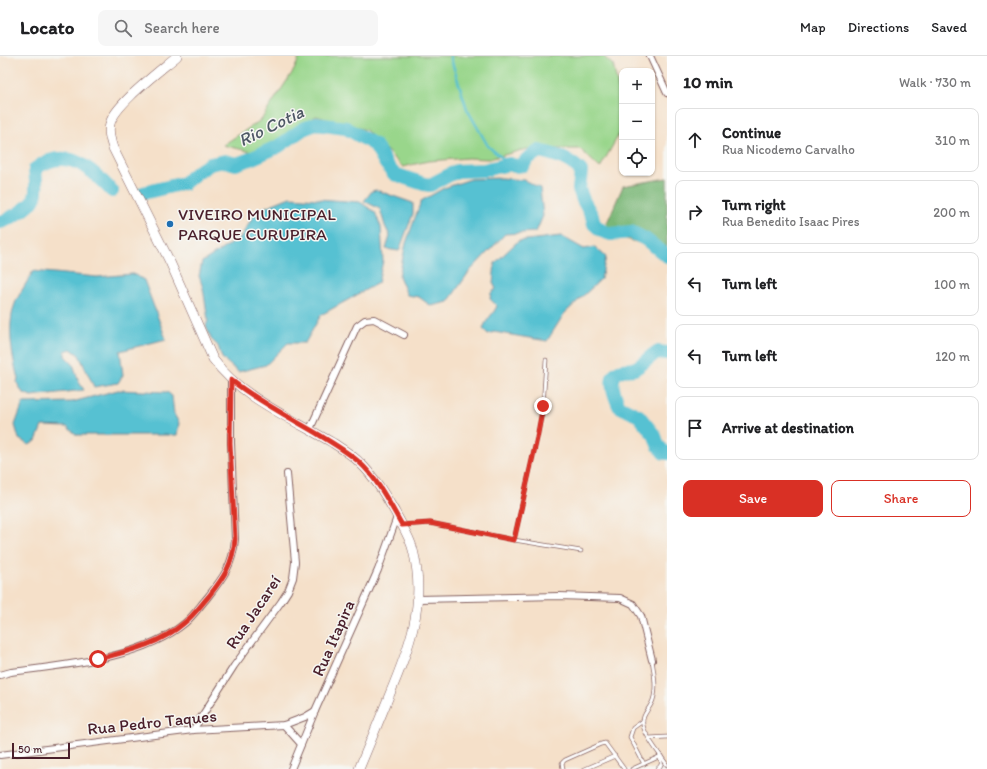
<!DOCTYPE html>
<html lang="en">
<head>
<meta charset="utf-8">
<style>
	:root { --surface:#fff; --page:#f6f6f6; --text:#202124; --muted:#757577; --line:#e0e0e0; --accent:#d93025 }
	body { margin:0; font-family:Itim,sans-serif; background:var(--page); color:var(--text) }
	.controls { position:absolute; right:12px; top:12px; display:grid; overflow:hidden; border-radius:8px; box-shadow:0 1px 3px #0004 }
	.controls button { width:36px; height:36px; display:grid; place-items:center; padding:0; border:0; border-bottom:1px solid var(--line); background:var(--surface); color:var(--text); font:20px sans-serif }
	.scale { position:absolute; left:12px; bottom:10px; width:58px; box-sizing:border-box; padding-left:4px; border:2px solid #4a1f2b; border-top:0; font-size:11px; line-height:14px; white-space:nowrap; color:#4a1f2b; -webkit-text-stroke:3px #f6f6f2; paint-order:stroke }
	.stop { position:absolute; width:12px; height:12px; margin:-9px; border:3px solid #d93025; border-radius:50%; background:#fff }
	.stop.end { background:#d93025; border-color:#fff; box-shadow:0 1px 4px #0008 }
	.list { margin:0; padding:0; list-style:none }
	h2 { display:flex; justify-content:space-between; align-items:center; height:52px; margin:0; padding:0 16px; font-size:17px }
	h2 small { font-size:13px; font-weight:400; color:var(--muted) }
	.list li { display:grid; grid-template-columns:26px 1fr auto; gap:12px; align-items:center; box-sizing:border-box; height:64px; margin:0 8px 8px; padding:0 8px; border:1px solid var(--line); border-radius:8px }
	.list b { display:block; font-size:15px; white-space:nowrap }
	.list p { margin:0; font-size:13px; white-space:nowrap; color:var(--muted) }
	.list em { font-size:13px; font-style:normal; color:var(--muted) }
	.actions { display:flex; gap:8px; padding:12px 16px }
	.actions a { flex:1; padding:9px 0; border:1px solid var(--accent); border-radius:8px; text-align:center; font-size:14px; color:var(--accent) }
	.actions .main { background:var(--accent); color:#fff }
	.icon { flex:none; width:22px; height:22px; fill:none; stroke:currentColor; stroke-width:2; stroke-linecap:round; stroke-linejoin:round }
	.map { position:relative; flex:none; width:667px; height:713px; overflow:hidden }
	header { display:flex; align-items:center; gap:24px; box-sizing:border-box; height:56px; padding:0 20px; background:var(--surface); border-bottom:1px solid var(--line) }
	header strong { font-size:19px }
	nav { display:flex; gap:22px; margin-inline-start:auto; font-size:14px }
	.search { width:280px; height:36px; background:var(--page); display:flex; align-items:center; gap:10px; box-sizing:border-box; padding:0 14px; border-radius:8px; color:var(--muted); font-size:15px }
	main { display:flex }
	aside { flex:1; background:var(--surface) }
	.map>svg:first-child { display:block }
</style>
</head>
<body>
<header>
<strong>Locato</strong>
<div class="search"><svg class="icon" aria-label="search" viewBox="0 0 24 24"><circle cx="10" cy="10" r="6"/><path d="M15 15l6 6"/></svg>Search here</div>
<nav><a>Map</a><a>Directions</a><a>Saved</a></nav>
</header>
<main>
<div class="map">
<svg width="667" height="713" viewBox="0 0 667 713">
	<rect width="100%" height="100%" fill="#f6f6f2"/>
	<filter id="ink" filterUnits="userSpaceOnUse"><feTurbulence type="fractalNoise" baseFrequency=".025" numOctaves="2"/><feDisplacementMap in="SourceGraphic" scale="8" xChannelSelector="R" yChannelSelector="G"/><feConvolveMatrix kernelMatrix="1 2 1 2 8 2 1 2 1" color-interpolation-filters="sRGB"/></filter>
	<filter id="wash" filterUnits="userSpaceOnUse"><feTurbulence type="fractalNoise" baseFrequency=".012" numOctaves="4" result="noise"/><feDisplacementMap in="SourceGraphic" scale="16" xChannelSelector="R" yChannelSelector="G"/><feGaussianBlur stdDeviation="0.9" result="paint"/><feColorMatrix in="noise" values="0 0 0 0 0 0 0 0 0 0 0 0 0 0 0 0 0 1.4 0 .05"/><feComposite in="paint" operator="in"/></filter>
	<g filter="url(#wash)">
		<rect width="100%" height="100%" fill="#f5e0c9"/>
		<path fill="#99d68b" stroke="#727a5b" d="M300 0H603L613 9 622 48V73L600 112 580 93H526L489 103 468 102 428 105 403 111 366 74 316 60 260 98 223 89 261 64 294 14Z"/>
		<path fill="#7ab777" stroke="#626b51" d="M667 122V197L660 193 603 176 623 130Z"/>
		<g fill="#56c1d2" stroke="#50707e">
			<path d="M502 122 524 124 540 132 543 160 536 176 505 178 469 216 448 246 431 250 419 241 407 239 399 220 406 187 421 145 444 132 471 123Z"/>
			<path d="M376 134 413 147V158L399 195 386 193 390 180 385 170 380 153 364 145 372 135Z"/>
			<path d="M290 141 360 146 375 156 381 171 383 205 378 227 321 259 305 287H288L266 309 238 316 222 302 218 290 211 283 206 270 208 264 203 232 199 220 202 206 241 181 256 155Z"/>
			<path d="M561 180 584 193 595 191 606 201 601 223 564 258 547 285 494 276 488 278 483 273C486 263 493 259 497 250L490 243 491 237 496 233 493 227 495 207 518 185Z"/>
			<path d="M33 215 97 221 133 218 144 224 166 283 120 295 123 319 118 327 94 331 79 299 71 293 65 295V300L73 308 79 326 84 334 31 340 22 336 17 326 18 323C12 299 6 269 16 245 21 235 28 225 33 215Z"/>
			<path d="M118 334 167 336 172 340 174 358 179 367 177 379H77L67 371 42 370 36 385 29 389 19 383 15 369 23 347 72 346Z"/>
		</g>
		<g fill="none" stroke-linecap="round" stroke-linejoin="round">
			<path stroke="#56c1d2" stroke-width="2.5" d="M450 0 467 53 488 90 509 108"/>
			<g stroke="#56c1d2" stroke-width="14">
				<path d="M143 137 184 127 196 117 210 108 225 105 236 108 250 103 279 90 303 73 316 68 346 72 375 89 386 108 394 118 424 128 430 129 457 115 484 114 509 108 515 110 523 109 527 103 539 95C554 98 571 104 581 115L579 133 583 144 592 160 594 168 602 175 611 178 631 176 645 183 667 200"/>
				<path d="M0 166C6 165 12 161 17 158 40 145 37 137 35 113 67 89 90 112 112 135"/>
				<path d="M667 297 657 296C649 301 643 309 634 313 630 314 626 313 622 314 605 319 615 340 619 350L639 360 655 380 658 389 664 397H667"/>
			</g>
		</g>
	</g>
	<g filter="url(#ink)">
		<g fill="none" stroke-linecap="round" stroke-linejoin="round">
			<defs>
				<g id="lane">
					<path d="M403 469 430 467 514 484 581 495"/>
					<path d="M514 484 537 382 543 351 546 304"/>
					<path d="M652 604C654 617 657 632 653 644 650 653 641 659 643 669 645 681 660 698 667 709"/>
					<path d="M643 665 633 672 630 681 644 708"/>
					<path d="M649 682 667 681"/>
					<path d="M563 713 562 707 565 704 601 688 605 687 624 713"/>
					<path d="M585 713 615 700"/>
					<path d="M632 713 661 700"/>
					<path d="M657 713C663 709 662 706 659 701"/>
				</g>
				<g id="street">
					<path d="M650 0 667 37"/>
					<path d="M310 373 357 270 365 264 374 263 404 279"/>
					<path d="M418 543 559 540 620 542 633 548 641 560 652 604"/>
					<path d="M0 619 11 616C65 609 142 603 185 567 193 560 200 550 207 542 223 522 233 509 235 483L231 387V324"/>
					<path d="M284 669 301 688"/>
					<path d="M193 674 234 610 281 546 288 535 293 522 295 506 287 418"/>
					<path d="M0 699 193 674 284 669 305 661 315 655"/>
					<path d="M291 713 315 655 378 514 397 461"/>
				</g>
				<path id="secondary" d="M177 0C161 14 114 49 110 68 108 76 110 83 113 92L170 206 213 303C239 340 294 364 333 387 342 393 353 399 360 407 374 420 385 439 395 456 401 468 410 481 413 494 427 548 409 592 389 640 379 665 369 689 359 713"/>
			</defs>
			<use href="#lane" stroke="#866362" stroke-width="4.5"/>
			<use href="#street" stroke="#866362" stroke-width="8"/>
			<use href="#secondary" stroke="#866362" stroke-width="10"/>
			<use href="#lane" stroke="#fff" stroke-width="3"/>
			<use href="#street" stroke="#fff" stroke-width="6"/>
			<use href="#secondary" stroke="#fff" stroke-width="9"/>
		</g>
	</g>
	<g fill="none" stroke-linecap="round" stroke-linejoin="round" filter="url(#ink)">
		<path stroke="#d93025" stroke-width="5" d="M98 603C129 595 160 588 184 567 194 559 201 549 209 540 224 521 233 508 235 483L230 387 231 324C259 346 291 362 321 380 334 388 348 396 359 406 377 422 390 448 402 469L430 467 514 484 537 382 543 350"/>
	</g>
	<circle fill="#1f6fb2" stroke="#f6f6f2" stroke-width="1.5" cx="170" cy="168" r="4"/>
	<g text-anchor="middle" stroke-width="3" stroke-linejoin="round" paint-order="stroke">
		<g font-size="17" fill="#4a1f2b" stroke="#f6f6f2" text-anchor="start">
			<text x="178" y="164">VIVEIRO MUNICIPAL<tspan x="178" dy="20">PARQUE CURUPIRA</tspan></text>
		</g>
		<g font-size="17" fill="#4a1f2b" stroke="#f6f6f2">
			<text transform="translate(253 556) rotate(-56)" y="6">Rua Jacareí</text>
			<text transform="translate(333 582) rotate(-66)" y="6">Rua Itapira</text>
			<text transform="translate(152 666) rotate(-6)" y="6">Rua Pedro Taques</text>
		</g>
		<g font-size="18" font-style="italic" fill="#4e5865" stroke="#f6f6f2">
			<text transform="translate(271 70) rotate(-26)" y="6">Rio Cotia</text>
		</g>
	</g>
</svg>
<div class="controls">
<button>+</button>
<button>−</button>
<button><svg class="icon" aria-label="locate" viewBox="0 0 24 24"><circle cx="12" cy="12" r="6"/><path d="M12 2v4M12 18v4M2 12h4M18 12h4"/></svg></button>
</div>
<div class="scale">50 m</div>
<div class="stop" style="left:98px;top:603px"></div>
<div class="stop end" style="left:543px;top:350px"></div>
</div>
<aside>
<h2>10 min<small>Walk · 730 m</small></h2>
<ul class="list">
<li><svg class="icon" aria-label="ahead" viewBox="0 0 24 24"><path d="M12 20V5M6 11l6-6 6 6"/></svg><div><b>Continue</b><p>Rua Nicodemo Carvalho</p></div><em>310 m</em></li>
<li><svg class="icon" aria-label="right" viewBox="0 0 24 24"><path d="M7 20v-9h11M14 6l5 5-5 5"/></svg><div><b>Turn right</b><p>Rua Benedito Isaac Pires</p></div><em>200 m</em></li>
<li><svg class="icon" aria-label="left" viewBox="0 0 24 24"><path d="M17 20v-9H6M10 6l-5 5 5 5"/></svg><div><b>Turn left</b></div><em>100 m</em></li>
<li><svg class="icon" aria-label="left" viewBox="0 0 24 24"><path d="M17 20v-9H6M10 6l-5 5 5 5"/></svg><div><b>Turn left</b></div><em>120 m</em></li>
<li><svg class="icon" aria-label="arrive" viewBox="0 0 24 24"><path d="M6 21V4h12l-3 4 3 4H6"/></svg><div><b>Arrive at destination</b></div></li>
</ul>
<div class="actions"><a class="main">Save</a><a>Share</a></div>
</aside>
</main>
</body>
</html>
